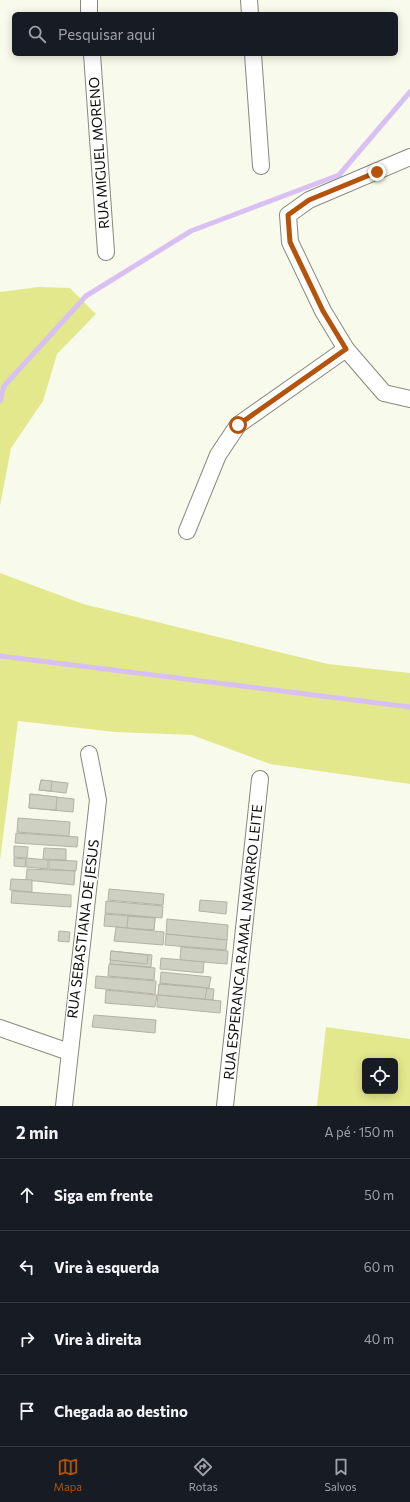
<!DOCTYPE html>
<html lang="pt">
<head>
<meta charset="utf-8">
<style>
	:root { --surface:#171b24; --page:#242831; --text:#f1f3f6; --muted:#9ea1a6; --line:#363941; --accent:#b45309 }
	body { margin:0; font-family:Commissioner,sans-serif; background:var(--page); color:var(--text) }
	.controls { position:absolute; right:12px; bottom:12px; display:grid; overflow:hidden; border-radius:6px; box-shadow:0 2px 10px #0003 }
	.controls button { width:36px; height:36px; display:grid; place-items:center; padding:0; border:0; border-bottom:1px solid var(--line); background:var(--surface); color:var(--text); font:20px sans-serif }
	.stop { position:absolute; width:12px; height:12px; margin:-9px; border:3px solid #b45309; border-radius:50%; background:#fff }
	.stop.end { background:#b45309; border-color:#fff; box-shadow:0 1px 4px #0008 }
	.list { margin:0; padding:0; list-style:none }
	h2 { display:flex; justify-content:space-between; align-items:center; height:52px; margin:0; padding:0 16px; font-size:17px }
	h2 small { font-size:13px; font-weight:400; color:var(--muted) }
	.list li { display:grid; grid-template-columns:26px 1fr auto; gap:12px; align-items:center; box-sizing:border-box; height:72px; padding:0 16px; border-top:1px solid var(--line) }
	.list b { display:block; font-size:15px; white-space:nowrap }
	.list em { font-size:13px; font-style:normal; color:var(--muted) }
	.icon { flex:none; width:22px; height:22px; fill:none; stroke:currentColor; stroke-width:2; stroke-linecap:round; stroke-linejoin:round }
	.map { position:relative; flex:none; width:410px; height:1106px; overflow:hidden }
	.search { position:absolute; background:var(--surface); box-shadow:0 2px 10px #0003; left:12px; right:12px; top:12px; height:44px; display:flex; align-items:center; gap:10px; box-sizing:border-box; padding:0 14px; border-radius:6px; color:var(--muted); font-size:15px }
	.sheet { height:340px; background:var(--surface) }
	nav { display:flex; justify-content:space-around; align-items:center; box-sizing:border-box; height:56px; border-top:1px solid var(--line); background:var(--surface); font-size:11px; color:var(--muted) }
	nav a { display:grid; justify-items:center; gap:2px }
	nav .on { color:var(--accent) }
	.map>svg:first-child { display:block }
</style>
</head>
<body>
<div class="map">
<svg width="410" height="1106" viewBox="0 0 410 1106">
	<rect width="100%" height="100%" fill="#f8faeb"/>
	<g fill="#e3e88d" fill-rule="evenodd">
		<path d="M39 287 70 288 96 314 57 354 43 401 11 448 0 506V292Z"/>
		<path d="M0 573 83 604 328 664 410 673V784L270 764 192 735 115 732 18 721 0 860Z"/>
		<path d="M326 1027 410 1039V1106H317ZM365 1061H395V1091H365Z"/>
	</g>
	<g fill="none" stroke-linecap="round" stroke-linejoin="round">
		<g stroke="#d8c0f3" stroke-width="5">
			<path d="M0 401 4 386 86 296 191 231 339 175 410 92"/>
			<path d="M0 656 410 707"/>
		</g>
	</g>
	<g fill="#ced0c2" stroke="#b2b3a5">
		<path d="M41 780 68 783 66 793 39 790Z"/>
		<path d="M41 780 52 781 51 791 39 790Z"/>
		<path d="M30 794 74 799 73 812 29 808Z"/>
		<path d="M30 794 57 797 56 810 29 808Z"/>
		<path d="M18 818 70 822 69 836 17 832Z"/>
		<path d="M16 833 78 837 77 847 15 843Z"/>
		<path d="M14 846 28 847 27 858 14 857Z"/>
		<path d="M44 848 66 849V860L43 859Z"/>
		<path d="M14 858 26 859 25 867 14 866Z"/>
		<path d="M26 858 48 860V869L26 867Z"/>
		<path d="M49 860 77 861 76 871 49 869Z"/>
		<path d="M27 869 75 871 74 885 26 880Z"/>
		<path d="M11 879 32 880V892L10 890Z"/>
		<path d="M109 889 164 894 163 905 108 900Z"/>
		<path d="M12 891 71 895V907L11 903Z"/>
		<path d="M200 900 227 902 226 914 199 911Z"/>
		<path d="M106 901 163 906 162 918 105 913Z"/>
		<path d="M105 914 155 918 154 930 104 926Z"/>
		<path d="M128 916 155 918 154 930 127 928Z"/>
		<path d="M167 919 228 925 227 940 166 934Z"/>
		<path d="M116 927 164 932 163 945 114 941Z"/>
		<path d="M59 931 70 932 69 942 58 941Z"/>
		<path d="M166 934 227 940 226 950 165 945Z"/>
		<path d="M181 947 228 951 227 964 180 960Z"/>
		<path d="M111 951 152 955 151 967 110 964Z"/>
		<path d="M111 951 148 955 147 964 110 960Z"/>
		<path d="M161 958 204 962 203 973 160 969Z"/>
		<path d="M109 964 155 968 154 980 108 976Z"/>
		<path d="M161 972 211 977 209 988 160 983Z"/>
		<path d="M96 976 156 981 155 994 95 988Z"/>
		<path d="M159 984 214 989 213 1000 158 995Z"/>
		<path d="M159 984 207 988 205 999 158 995Z"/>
		<path d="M106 990 157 995 155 1007 105 1003Z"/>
		<path d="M158 995 221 1001 220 1013 157 1007Z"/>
		<path d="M94 1015 156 1020 155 1033 92 1027Z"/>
	</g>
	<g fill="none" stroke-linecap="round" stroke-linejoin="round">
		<defs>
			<g id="minor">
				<path d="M89 0V14"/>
				<path d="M249 0 250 14"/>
				<path d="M92 54 106 252"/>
				<path d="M253 54 261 166"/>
				<path d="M410 157 309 200 288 215 290 242 323 311 346 349 384 393 410 399"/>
				<path d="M187 531 218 455 238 425 346 349"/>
				<path d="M0 1028 69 1052"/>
				<path d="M64 1106 98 800 89 754"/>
				<path d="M225 1106 260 779"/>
			</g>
		</defs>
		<use href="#minor" stroke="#88897c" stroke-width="18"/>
		<use href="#minor" stroke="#fff" stroke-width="16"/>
	</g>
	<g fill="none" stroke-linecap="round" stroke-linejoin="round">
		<path stroke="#b45309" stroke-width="5" d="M238 425 346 349 323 311 290 242 288 215 309 200 377 172"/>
	</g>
	<g text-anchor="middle" stroke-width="3" stroke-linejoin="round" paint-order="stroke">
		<g font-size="14" fill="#0d0d09" stroke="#fff">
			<text transform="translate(99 153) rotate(-94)" y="5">RUA MIGUEL MORENO</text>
			<text transform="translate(83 929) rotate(-83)" y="5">RUA SEBASTIANA DE JESUS</text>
			<text transform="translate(243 942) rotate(-84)" y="5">RUA ESPERANCA RAMAL NAVARRO LEITE</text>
		</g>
	</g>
</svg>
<div class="controls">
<button><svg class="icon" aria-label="locate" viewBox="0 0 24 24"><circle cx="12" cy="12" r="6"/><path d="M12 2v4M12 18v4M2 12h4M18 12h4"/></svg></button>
</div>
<div class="stop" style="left:238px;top:425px"></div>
<div class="stop end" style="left:377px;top:172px"></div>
<div class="search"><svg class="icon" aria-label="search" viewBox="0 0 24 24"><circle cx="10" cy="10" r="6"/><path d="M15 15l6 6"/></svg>Pesquisar aqui</div>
</div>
<section class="sheet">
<h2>2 min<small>A pé · 150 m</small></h2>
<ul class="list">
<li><svg class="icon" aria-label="ahead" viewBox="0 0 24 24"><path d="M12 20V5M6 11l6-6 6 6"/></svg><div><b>Siga em frente</b></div><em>50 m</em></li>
<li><svg class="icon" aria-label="left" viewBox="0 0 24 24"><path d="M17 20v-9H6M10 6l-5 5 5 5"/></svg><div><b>Vire à esquerda</b></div><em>60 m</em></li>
<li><svg class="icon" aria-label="right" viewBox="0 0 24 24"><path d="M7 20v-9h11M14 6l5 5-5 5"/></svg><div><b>Vire à direita</b></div><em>40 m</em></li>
<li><svg class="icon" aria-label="arrive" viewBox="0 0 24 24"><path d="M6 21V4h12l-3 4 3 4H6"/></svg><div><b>Chegada ao destino</b></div></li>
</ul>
</section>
<nav>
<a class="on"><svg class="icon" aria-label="map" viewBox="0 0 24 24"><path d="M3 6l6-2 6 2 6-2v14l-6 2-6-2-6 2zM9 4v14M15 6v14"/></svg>Mapa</a>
<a><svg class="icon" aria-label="directions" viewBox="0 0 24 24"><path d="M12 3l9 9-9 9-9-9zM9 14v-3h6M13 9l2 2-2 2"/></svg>Rotas</a>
<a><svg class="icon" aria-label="saved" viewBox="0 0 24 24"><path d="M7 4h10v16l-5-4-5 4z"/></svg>Salvos</a>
</nav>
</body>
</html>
